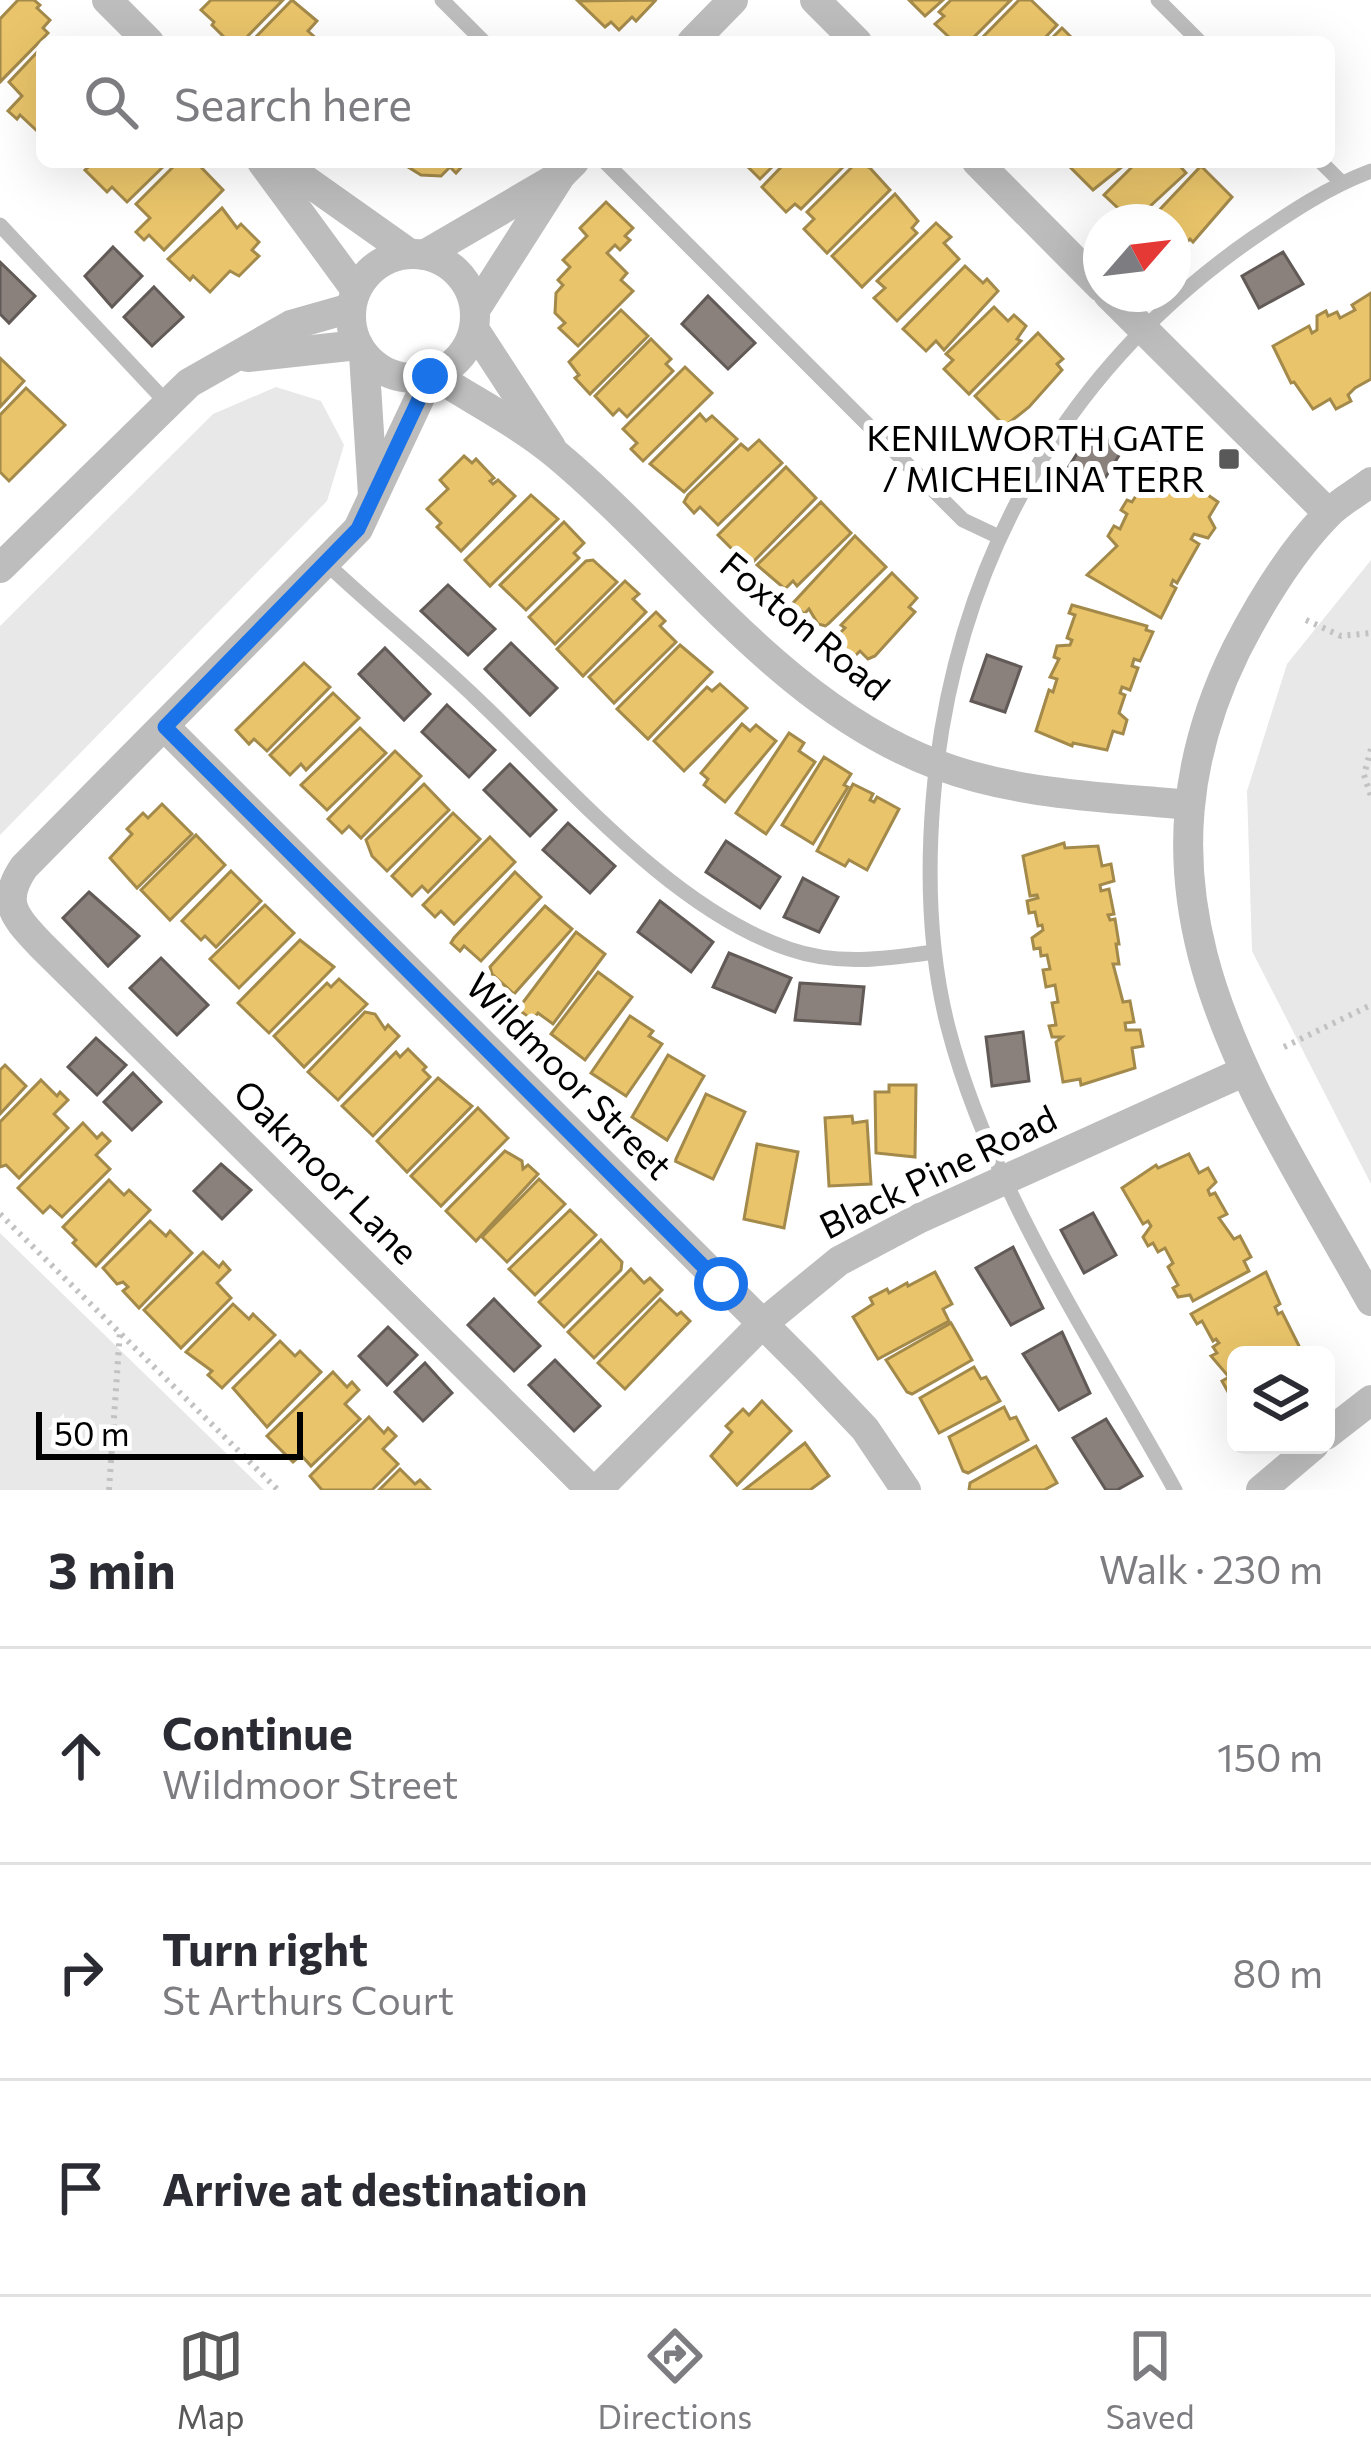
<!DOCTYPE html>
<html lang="en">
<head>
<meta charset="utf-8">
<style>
	:root { --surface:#fff; --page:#f7f7f7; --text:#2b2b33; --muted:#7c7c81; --line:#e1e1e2; --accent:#595959 }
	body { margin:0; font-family:Commissioner,sans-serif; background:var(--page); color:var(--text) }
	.controls { position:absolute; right:36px; bottom:36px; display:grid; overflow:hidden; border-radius:18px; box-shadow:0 12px 48px #0002 }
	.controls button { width:108px; height:108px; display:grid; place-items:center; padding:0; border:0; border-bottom:3px solid var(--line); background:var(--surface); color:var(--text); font:60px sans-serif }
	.compass { position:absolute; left:1083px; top:204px; width:108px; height:108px; border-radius:50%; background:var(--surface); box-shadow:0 12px 48px #0002; rotate:62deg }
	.scale { position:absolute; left:36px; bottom:30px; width:267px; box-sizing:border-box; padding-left:12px; border:6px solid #000; border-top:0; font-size:33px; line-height:42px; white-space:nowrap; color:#000; -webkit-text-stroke:9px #fff; paint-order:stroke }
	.stop { position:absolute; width:36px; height:36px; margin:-27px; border:9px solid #1a73e8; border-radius:50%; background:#fff }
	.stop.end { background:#1a73e8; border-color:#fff; box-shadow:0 3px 12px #0008 }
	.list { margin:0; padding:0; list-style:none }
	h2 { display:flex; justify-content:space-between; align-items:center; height:156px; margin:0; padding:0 48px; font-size:51px }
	h2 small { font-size:39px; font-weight:400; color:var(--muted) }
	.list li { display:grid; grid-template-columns:78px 1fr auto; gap:36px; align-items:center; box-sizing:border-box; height:216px; padding:0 48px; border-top:3px solid var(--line) }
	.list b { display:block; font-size:45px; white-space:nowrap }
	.list p { margin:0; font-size:39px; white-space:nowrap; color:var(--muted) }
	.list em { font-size:39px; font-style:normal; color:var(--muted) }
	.icon { flex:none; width:66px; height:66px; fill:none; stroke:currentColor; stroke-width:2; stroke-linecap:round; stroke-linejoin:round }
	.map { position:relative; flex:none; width:1371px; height:1490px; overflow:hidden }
	.search { position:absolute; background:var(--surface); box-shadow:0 12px 48px #0002; left:36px; right:36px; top:36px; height:132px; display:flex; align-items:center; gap:30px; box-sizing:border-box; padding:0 42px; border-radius:18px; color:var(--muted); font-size:45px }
	.sheet { height:804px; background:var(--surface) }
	nav { display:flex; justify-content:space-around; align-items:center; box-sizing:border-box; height:168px; border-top:3px solid var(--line); background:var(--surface); font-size:33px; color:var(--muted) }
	nav a { display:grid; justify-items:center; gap:6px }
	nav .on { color:var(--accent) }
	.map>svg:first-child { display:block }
</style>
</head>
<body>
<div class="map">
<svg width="1371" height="1490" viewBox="0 0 1371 1490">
	<rect width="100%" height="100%" fill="#fff"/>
	<g fill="#e8e8e8">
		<path d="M276 387 321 401 344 445 327 501 0 835V626L213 414Z"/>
		<path d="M1371 560V1184L1252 951 1247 791 1287 664Z"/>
		<path d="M0 1233 264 1490H0Z"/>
	</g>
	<g fill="#e9c46a" stroke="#a3894a" stroke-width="3">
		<path d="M18 0H34L40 5 37 8 50 20 43 28 48 33 0 82V19Z"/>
		<path d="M211 0H283L242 42H229L212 25 214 22 201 10Z"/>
		<path d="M292 0 317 21 308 31 320 42H251Z"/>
		<path d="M909 0H943L925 16Z"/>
		<path d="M951 0H1011L969 42H948L950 38 935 24 944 16 939 12Z"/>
		<path d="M1019 0H1031L1057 25 1041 42H978Z"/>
		<path d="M578 1 653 0 655 1 636 21 632 17 619 30 611 22 605 27Z"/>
		<path d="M1062 28 1076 42H1048Z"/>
		<path d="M42 47V124L36 130 20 115 17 119 8 111 22 96 9 82Z"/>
		<path d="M94 162H168L127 202 112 187 107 192 85 170Z"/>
		<path d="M178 162H196L223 190 164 250 149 235 144 240 136 232 150 218 136 204Z"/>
		<path d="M400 162H466L456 173 450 167 441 176 421 175Z"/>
		<path d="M743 162H777L760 179Z"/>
		<path d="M786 162H848L801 209 795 204 786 212 762 187Z"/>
		<path d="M857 162 870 168 890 190 827 253 804 229 814 219 807 212Z"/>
		<path d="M1128 162 1093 190 1066 163 1067 162Z"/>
		<path d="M1137 162H1182L1179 165 1186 173 1133 222 1104 195Z"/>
		<path d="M1201 166 1232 197 1193 242 1190 239 1175 254 1173 222H1148Z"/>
		<path d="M895 194 918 221 912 228 917 233 862 287 832 256Z"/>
		<path d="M606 202 633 228 625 236 630 240 620 250 615 245 607 253 627 273 621 280 633 291 578 346 559 328 565 323 555 313 556 293 563 285 558 280 570 267 563 260 587 236 580 228Z"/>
		<path d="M222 208 237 228 241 224 259 242 252 250 259 256 239 276 230 271 210 292 193 276 190 280 168 259Z"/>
		<path d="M936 223 951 237 944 243 959 259 897 321 874 298 885 288 877 281Z"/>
		<path d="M965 266 983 283 987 279 998 291 944 350 936 341 926 351 903 329Z"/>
		<path d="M1371 293V379L1355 388 1348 395 1351 401 1336 409 1330 399 1313 409 1294 382 1291 383 1273 346 1309 326 1312 333 1317 330V316L1326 311 1328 316 1337 312 1340 318 1355 310 1352 305Z"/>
		<path d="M994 307 1008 321 1014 315 1026 326 1017 339 1021 341 969 394 944 369 953 360 946 354Z"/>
		<path d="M621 310 648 336 590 394 575 378 579 375 569 362Z"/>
		<path d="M1038 333 1063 359 1057 364 1062 370 1029 407 1005 426 975 396Z"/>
		<path d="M651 339 671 359 666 364 673 371 627 417 619 409 613 415 595 396Z"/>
		<path d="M0 358 24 381 0 407Z"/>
		<path d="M685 367 712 393 643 461 631 449 637 443 623 429Z"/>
		<path d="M26 388 65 425 9 481 0 472V415Z"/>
		<path d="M700 414 706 421 712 416 737 439 684 492 650 464Z"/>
		<path d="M759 440 782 463 718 525 700 507 694 513 684 502 688 495 741 444 748 450Z"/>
		<path d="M464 456 472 463 476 459 494 478 490 481 493 484 498 480 515 496 461 551 437 527 441 523 427 509 448 489 440 480Z"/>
		<path d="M1157 463 1171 472 1174 467 1184 473 1182 477 1218 502 1209 517 1215 528 1208 538 1194 534 1191 539 1199 544 1177 583 1173 580 1171 585 1176 588 1161 618 1087 575 1117 546 1108 536 1114 526 1120 529 1127 514 1121 510 1127 500 1132 502Z"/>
		<path d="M786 467 816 498 749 566 718 535Z"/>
		<path d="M531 495 558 519 490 586 465 560Z"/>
		<path d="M821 502 851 533 797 586 793 581 785 589 757 565Z"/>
		<path d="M564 522 584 543 574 553 579 558 526 610 500 585Z"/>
		<path d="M855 536 886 567 826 626 818 624 809 609 804 614 793 603Z"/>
		<path d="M593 560 617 582 555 644 529 617 586 561Z"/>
		<path d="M892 573 917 598 909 607 915 612 875 656 868 659 860 651 852 659 833 640 845 628 841 625Z"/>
		<path d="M625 581 639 594 633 599 646 612 583 676 557 649Z"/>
		<path d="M1072 605 1147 626 1146 630 1153 632 1140 661 1134 659 1132 666 1138 668 1130 690 1122 687 1120 693 1125 695 1119 713 1127 720 1123 734 1113 731 1107 750 1073 743 1072 746 1036 731 1049 690 1053 692 1057 679 1050 677 1059 659 1054 657 1057 646 1070 645 1072 640 1067 638 1075 615 1069 613Z"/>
		<path d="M656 612 665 621 660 626 676 642 614 703 589 677Z"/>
		<path d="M680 645 712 672 648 739 617 709Z"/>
		<path d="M304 663 330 687 267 751 254 739 249 744 236 730Z"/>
		<path d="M720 684 747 708 684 771 654 741 707 687 712 691Z"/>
		<path d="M333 693 359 718 306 770 301 764 290 775 270 755Z"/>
		<path d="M742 724 750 731 756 725 776 741 725 802 704 785 708 779 701 773Z"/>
		<path d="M360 728 386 753 327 810 301 785Z"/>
		<path d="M789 733 804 743 799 751 815 762 766 834 736 813Z"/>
		<path d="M395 751 421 776 361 838 349 826 342 833 328 819Z"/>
		<path d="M824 757 851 774 844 785 848 787 813 844 782 825Z"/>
		<path d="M424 784 449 810 387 871 372 856 366 840Z"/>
		<path d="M853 784 873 794 870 800 874 802 877 797 899 809 867 870 849 860 845 866 817 851Z"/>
		<path d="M162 804 192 834 137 888 110 858 132 834 127 829 143 813 148 818Z"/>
		<path d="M453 813 480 839 428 892 422 886 412 896 392 876Z"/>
		<path d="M196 835 225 865 170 920 141 890Z"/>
		<path d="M490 837 515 862 454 924 441 911 435 917 423 905Z"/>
		<path d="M1064 843 1065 848 1098 846 1102 866 1111 864 1114 881 1100 885 1101 891 1109 889 1114 914 1108 915 1110 920 1115 919 1119 944H1116L1119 964H1113L1123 1002 1130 1001 1134 1022 1125 1023 1126 1030H1140L1143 1046 1132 1048 1135 1068 1081 1085 1080 1079 1063 1082 1056 1042 1062 1037H1052L1049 1026 1056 1025 1052 1003 1058 1002 1055 985 1046 987 1043 970 1050 969 1047 955 1041 956 1040 948 1034 949 1032 938 1043 930 1042 925 1038 926 1035 912 1029 913 1027 901 1038 898 1037 895 1030 896 1023 856Z"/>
		<path d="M231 871 261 901 216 947 205 936 201 940 182 921Z"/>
		<path d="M515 872 541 897 481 961 464 946 460 951 451 943 454 938Z"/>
		<path d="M265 905 294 933 239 988 210 959Z"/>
		<path d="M545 906 572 929 514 994 492 974 490 967Z"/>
		<path d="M576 932 605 954 553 1024 538 1013 532 1020 518 1009Z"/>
		<path d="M300 940 334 967 269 1033 238 1003Z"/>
		<path d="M598 972 632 997 585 1060 551 1034Z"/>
		<path d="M339 979 367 1004 304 1067 274 1036 327 983 331 987Z"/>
		<path d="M365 1012 375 1014 385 1029 388 1025 399 1036 338 1100 308 1072Z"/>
		<path d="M630 1016 653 1031 649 1036 662 1044 626 1096 591 1073Z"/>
		<path d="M408 1049 426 1067 423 1070 430 1077 373 1136 342 1106 396 1052 400 1057Z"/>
		<path d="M668 1055 704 1076 667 1140 632 1117Z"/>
		<path d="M5 1065 26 1086 0 1114V1070Z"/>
		<path d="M438 1078 472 1106 407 1172 377 1141Z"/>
		<path d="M41 1080 57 1096 60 1092 68 1100 54 1114 68 1128 19 1178 6 1165 0 1167V1122Z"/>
		<path d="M889 1085H916L915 1157 876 1153 875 1092H889Z"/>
		<path d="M706 1094 745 1112 713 1179 675 1161Z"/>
		<path d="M478 1108 508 1138 441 1206 411 1176Z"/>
		<path d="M852 1116 853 1123 867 1121 871 1184 829 1186 825 1118Z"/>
		<path d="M83 1123 97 1138 102 1133 110 1141 96 1155 110 1169 62 1217 50 1206 43 1213 18 1188Z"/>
		<path d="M757 1144 798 1152 784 1228 744 1219Z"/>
		<path d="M505 1151 522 1161 523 1169 528 1165 538 1174 476 1241 446 1211Z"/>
		<path d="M1189 1154 1199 1173 1208 1168 1216 1182 1208 1190 1210 1195 1215 1193 1227 1214 1219 1218 1234 1239 1240 1236 1251 1257 1244 1261 1249 1271 1193 1301 1190 1295 1178 1297 1173 1288 1178 1285 1168 1267 1173 1263 1165 1248 1158 1252 1153 1243 1148 1246 1143 1237 1151 1226 1148 1221 1143 1224 1122 1188 1156 1165 1158 1168Z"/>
		<path d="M539 1179 565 1204 507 1262 482 1237Z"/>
		<path d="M109 1180 124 1195 129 1190 150 1210 96 1266 73 1243 76 1240 63 1227Z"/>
		<path d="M570 1210 596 1235 535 1295 509 1269Z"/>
		<path d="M150 1221 166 1236 170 1231 192 1253 139 1308 123 1291 128 1287 123 1282 117 1284 103 1268Z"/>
		<path d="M601 1240 622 1262 621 1270 564 1327 539 1302Z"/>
		<path d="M203 1252 219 1267 223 1262 230 1270 217 1283 231 1298 181 1348 144 1310Z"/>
		<path d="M631 1269 644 1283 650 1278 662 1290 594 1358 568 1332Z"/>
		<path d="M935 1272 952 1304 943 1309 949 1321 878 1359 853 1317 873 1304 870 1298 887 1289 889 1293 907 1283 908 1286Z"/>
		<path d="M1266 1272 1280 1304 1275 1307 1278 1314 1282 1312 1301 1350 1293 1355H1236V1391L1228 1392 1222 1381 1229 1377 1211 1356 1217 1353 1213 1347 1219 1343 1216 1339 1213 1341 1202 1321 1197 1324 1191 1314Z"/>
		<path d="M660 1299 677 1315 681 1312 690 1321 625 1389 598 1363Z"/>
		<path d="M233 1304 249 1319 253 1314 275 1335 222 1388 208 1375 212 1371 186 1352Z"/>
		<path d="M951 1323 972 1360 912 1394 907 1392 886 1360Z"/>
		<path d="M280 1341 295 1356 300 1351 321 1372 267 1427 233 1388Z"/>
		<path d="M974 1367 981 1379 986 1377 1000 1401 939 1433 920 1398Z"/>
		<path d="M333 1372 347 1387 352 1382 359 1390 345 1404 360 1419 311 1466 301 1455 293 1462 267 1436Z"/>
		<path d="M762 1401 791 1431 737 1485 711 1456 732 1432 726 1426 743 1409 749 1415Z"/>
		<path d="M1004 1407 1010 1419 1016 1417 1028 1440 968 1473 963 1471 949 1437Z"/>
		<path d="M369 1417 384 1433 388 1428 396 1436 383 1449 398 1464 372 1490H322L310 1476Z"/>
		<path d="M805 1443 829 1476 810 1490H744Z"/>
		<path d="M1036 1446 1057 1483 1044 1490H969L970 1483Z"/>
		<path d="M400 1469 415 1484 420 1480 430 1490H379Z"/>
	</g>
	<g fill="#8a817c" stroke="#615a57" stroke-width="3">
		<path d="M113 247 142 276 112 307 85 276Z"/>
		<path d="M1283 252 1303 284 1259 308 1242 276Z"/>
		<path d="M0 262 35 296 9 323 0 314Z"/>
		<path d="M154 287 183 317 152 346 124 317Z"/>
		<path d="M708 296 755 343 728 369 682 324Z"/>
		<path d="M1092 430 1123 449 1097 491 1066 471Z"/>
		<path d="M448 585 495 629 468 655 421 611Z"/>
		<path d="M511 643 557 688 530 715 485 669Z"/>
		<path d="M385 648 430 694 404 720 359 674Z"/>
		<path d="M987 655 1021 667 1005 712 971 701Z"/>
		<path d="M447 705 495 750 469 777 422 732Z"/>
		<path d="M510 764 556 810 530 836 484 790Z"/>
		<path d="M568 823 615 866 590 893 543 850Z"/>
		<path d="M726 841 780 877 760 908 706 872Z"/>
		<path d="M803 878 838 897 819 932 784 917Z"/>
		<path d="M89 892 139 936 108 966 63 918Z"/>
		<path d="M660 901 713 942 691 972 638 932Z"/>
		<path d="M729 953 791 978 775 1012 713 987Z"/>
		<path d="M161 958 208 1005 177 1035 130 988Z"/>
		<path d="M800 983 864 987 860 1024 795 1020Z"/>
		<path d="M1023 1032 1029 1081 992 1086 986 1037Z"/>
		<path d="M96 1038 126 1065 97 1095 68 1067Z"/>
		<path d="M133 1073 161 1102 132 1130 104 1102Z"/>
		<path d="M221 1164 251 1190 222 1219 194 1191Z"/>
		<path d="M1093 1213 1116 1255 1084 1273 1061 1230Z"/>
		<path d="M1013 1247 1043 1308 1011 1325 976 1268Z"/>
		<path d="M494 1299 540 1346 514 1371 468 1325Z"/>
		<path d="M388 1327 417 1355 387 1385 359 1356Z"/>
		<path d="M1062 1332 1090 1393 1059 1410 1023 1354Z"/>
		<path d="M555 1360 600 1406 574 1431 529 1385Z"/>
		<path d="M425 1363 452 1393 423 1421 395 1392Z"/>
		<path d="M1106 1419 1142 1476 1117 1490H1106L1073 1438Z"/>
	</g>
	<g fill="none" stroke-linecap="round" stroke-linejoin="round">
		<g stroke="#c2c2c2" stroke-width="6" stroke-dasharray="3 6" stroke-linecap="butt">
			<path d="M1306 620 1341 636 1371 633"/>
			<path d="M1371 749 1364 775 1371 796"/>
			<path d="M1284 1047 1371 1005"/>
			<path d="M0 1214 278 1490"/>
			<path d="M109 1490 120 1331"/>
		</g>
		<g stroke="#bdbdbd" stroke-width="15">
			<path d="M442 0 484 42"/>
			<path d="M1158 0 1200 42"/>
			<path d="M605 162 963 520 997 536"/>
			<path d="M1321 162 1341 182"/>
			<path d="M0 225 167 403"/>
			<path d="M327 564C376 610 428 652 477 699 566 783 671 909 789 949 838 966 885 959 934 952"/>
			<path d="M1175 1490C1095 1345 989 1187 948 1027 929 953 927 877 933 801 952 569 1060 372 1253 238 1291 212 1328 187 1371 171"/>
		</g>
		<g stroke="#bdbdbd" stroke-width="30">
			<path d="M107 0 149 42"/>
			<path d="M815 0 857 42"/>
			<path d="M692 42 733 0"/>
			<path d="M262 162 356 290"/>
			<path d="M280 162 410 254"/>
			<path d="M977 162 1101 287"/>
			<circle cx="413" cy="316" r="62"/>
			<path d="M424 255 561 175"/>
			<path d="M1108 294 1328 513"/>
			<path d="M475 310 561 175 574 162"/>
			<path d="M474 329 551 447"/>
			<path d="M364 355 373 495"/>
			<path d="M248 357 358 345"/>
			<path d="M434 375C474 401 520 424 557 455 681 559 781 706 938 765 1017 795 1106 797 1190 805"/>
			<path d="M430 376 358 529 24 867C0 902 14 916 40 944L591 1490"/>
			<path d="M1371 482C1357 493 1339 502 1327 515 1290 553 1260 603 1236 650 1113 901 1252 1087 1371 1301"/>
			<path d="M0 568 189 383 291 325 351 308"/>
			<path d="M165 727 806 1367 865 1429 906 1490"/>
			<path d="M1326 1435 1371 1400"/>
			<path d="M597 1490 761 1325 839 1261 920 1218 1243 1072"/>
			<path d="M1261 1490 1314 1445"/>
		</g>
	</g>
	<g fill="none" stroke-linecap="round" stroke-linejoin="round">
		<path stroke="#1a73e8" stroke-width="15" d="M430 376 358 529 165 727 721 1284"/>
	</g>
	<rect fill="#595959" stroke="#fff" stroke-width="4.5" x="1217" y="447" width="24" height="24" rx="6"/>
	<g text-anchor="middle" stroke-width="12" stroke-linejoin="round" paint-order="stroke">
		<g font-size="36" fill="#000" stroke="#fff" text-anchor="end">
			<text x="1205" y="451">KENILWORTH GATE<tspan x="1205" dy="41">/ MICHELINA TERR</tspan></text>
		</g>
		<g font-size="36" fill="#000" stroke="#fff">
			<text transform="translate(805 626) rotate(40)" y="13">Foxton Road</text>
			<text transform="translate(569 1076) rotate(45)" y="13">Wildmoor Street</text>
			<text transform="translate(326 1172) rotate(45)" y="13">Oakmoor Lane</text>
			<text transform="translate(938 1172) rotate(-26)" y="13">Black Pine Road</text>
		</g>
	</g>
</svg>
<div class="controls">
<button><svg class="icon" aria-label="layers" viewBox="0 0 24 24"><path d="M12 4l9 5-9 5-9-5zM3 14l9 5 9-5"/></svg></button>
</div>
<svg class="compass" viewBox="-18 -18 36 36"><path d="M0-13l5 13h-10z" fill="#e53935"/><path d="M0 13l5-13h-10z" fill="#7c7c81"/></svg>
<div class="scale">50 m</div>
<div class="stop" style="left:721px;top:1284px"></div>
<div class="stop end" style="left:430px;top:376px"></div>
<div class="search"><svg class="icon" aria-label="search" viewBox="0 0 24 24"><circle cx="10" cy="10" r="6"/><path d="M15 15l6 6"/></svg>Search here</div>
</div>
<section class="sheet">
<h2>3 min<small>Walk · 230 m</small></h2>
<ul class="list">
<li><svg class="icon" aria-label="ahead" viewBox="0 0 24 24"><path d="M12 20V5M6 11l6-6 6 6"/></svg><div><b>Continue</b><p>Wildmoor Street</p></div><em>150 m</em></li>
<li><svg class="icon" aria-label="right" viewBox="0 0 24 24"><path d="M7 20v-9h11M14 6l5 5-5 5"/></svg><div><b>Turn right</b><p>St Arthurs Court</p></div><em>80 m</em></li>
<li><svg class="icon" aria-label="arrive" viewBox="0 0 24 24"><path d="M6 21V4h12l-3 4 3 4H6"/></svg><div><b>Arrive at destination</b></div></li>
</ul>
</section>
<nav>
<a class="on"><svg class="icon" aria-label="map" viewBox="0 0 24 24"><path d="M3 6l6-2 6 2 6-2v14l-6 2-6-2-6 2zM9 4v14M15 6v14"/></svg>Map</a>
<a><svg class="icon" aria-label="directions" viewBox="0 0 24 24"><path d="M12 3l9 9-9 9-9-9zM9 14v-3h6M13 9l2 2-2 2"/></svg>Directions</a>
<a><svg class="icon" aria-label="saved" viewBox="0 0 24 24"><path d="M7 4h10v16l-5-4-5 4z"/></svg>Saved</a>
</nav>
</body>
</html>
